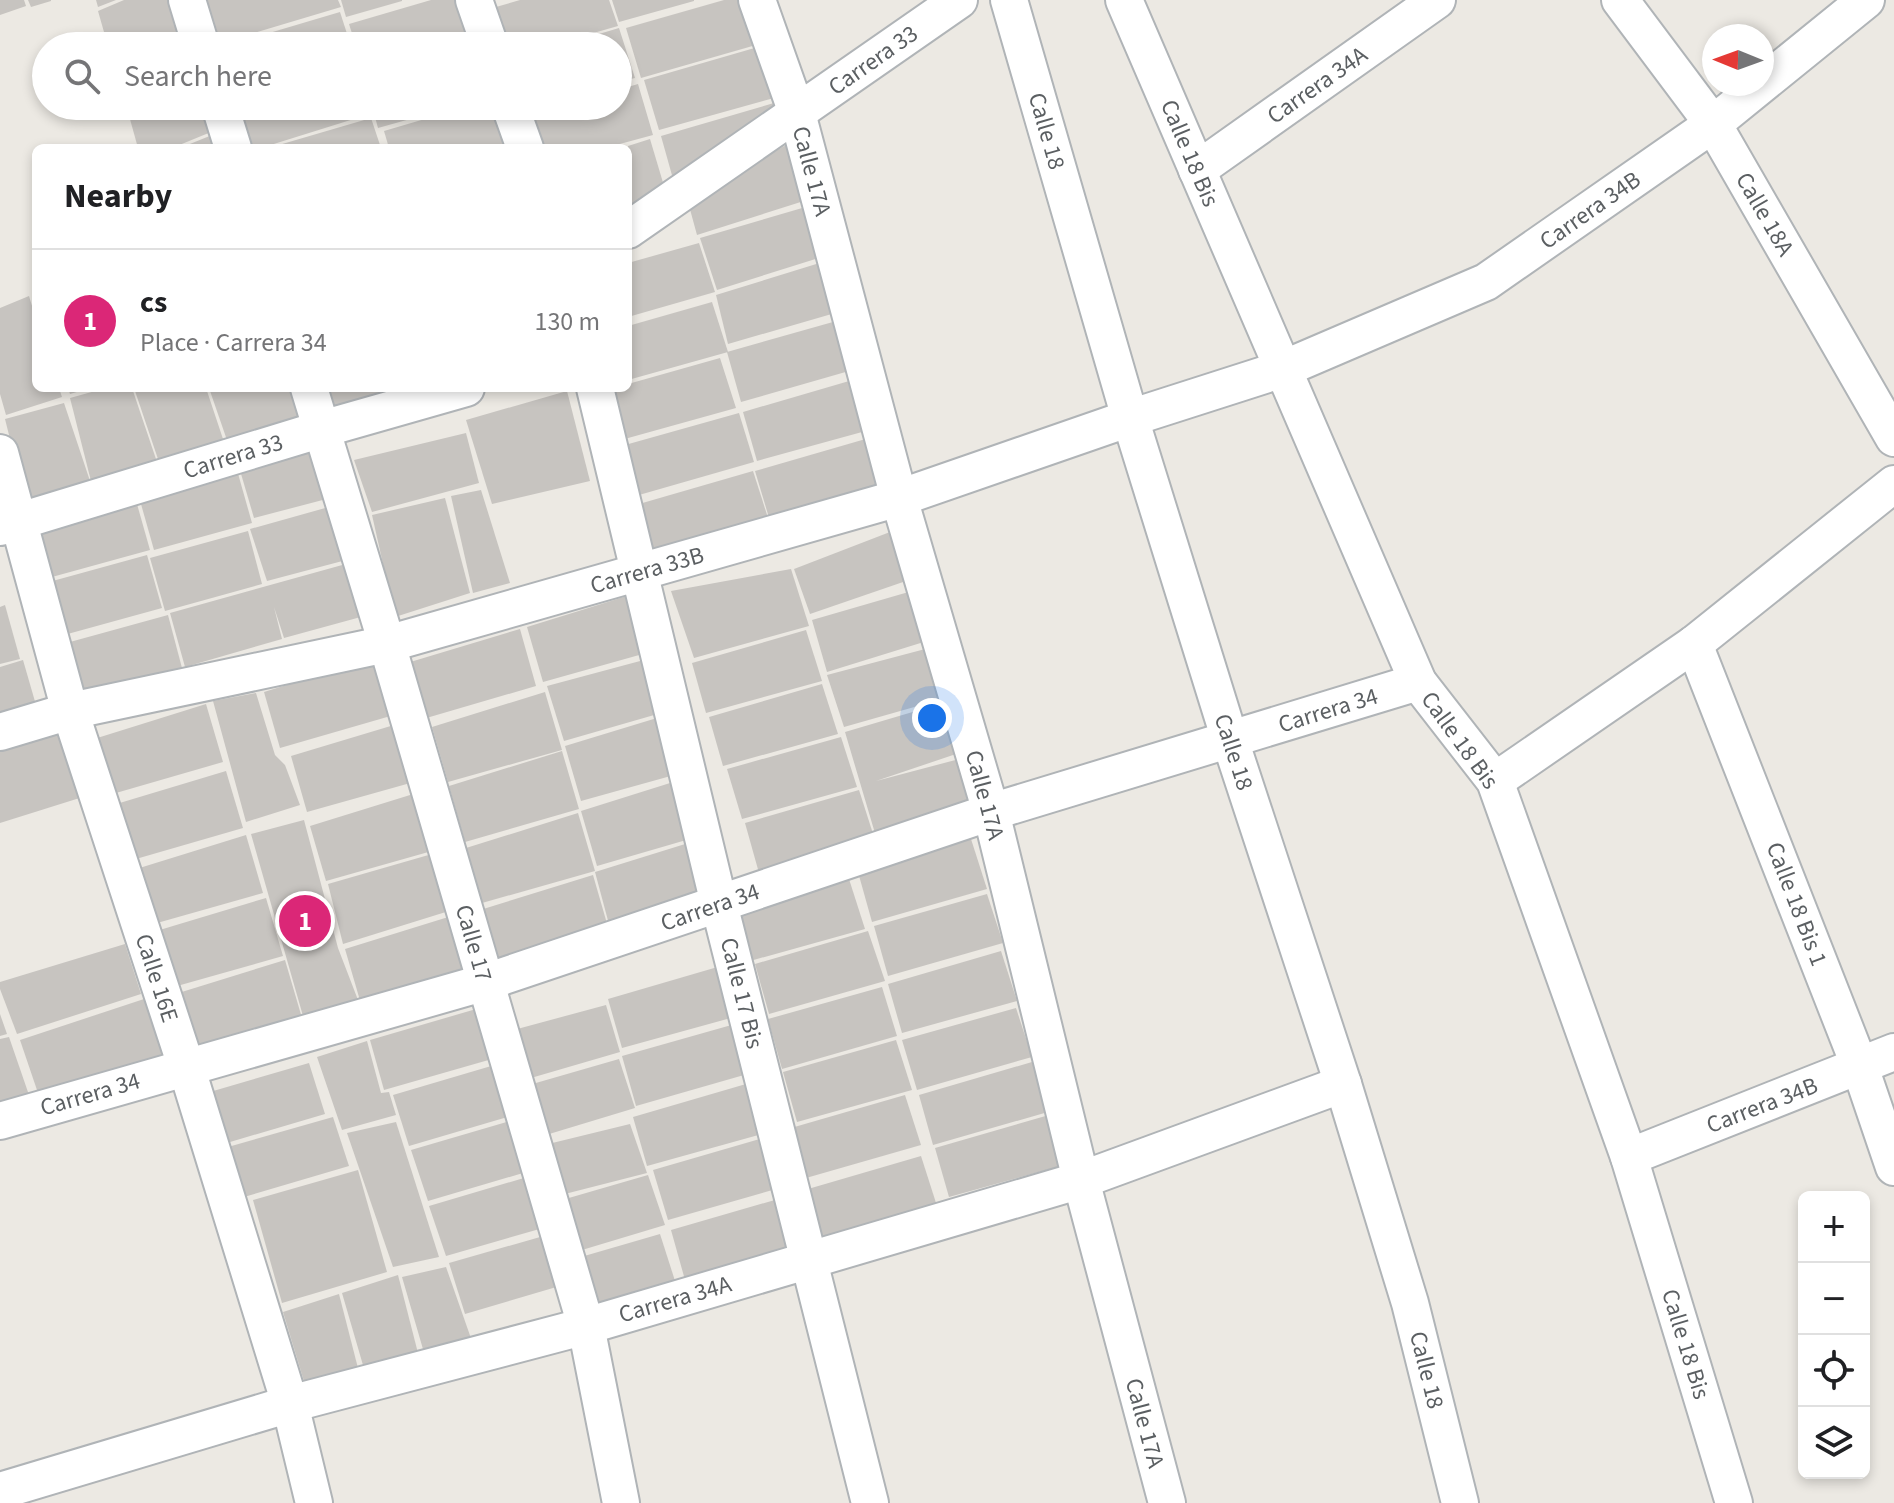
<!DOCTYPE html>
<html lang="en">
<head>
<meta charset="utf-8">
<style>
	:root { --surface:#fff; --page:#f2f2f2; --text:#202124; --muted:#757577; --line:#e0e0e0; --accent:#db2777 }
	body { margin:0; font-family:"Source Sans 3",sans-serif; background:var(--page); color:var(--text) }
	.controls { position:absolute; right:24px; bottom:24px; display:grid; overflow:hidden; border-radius:12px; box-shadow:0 4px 12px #0003 }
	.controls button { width:72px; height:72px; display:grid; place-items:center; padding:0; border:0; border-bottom:2px solid var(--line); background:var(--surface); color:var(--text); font:40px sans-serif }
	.compass { position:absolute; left:1702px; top:24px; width:72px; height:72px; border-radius:50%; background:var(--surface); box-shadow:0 4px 12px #0003; rotate:271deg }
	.you { position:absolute; left:932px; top:718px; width:28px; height:28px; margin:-20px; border:6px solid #fff; border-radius:50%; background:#1a73e8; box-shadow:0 0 0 12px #1a73e833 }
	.badge { display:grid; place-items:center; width:52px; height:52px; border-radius:50%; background:var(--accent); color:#fff; font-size:26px; font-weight:700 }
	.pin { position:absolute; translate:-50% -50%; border:4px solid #fff; box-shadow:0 2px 8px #0006 }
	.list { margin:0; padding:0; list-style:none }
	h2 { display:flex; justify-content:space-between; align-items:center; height:104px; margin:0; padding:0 32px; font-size:34px }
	h2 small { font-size:26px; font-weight:400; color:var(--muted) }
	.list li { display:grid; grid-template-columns:52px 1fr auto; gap:24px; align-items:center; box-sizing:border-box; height:144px; padding:0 32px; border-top:2px solid var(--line) }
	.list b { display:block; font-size:30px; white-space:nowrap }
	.list p { margin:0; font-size:26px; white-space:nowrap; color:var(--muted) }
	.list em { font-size:26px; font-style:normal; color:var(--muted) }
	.icon { flex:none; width:44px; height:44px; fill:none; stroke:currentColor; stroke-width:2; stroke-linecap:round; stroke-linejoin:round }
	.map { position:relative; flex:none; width:1894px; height:1503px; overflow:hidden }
	.search { position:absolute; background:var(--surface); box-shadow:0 4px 12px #0003; left:32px; top:32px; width:600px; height:88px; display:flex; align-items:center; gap:20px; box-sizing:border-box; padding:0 28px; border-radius:44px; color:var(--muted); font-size:30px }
	.panel { position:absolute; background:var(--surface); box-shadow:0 4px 12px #0003; left:32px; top:144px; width:600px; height:248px; border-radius:12px }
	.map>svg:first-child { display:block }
</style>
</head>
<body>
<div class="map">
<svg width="1894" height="1503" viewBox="0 0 1894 1503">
	<rect width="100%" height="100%" fill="#ece9e3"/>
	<g fill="#c7c4c0">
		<path d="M0 0H24L26 6 0 15Z"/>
		<path d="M28 0H51V1L31 7Z"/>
		<path d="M96 0H116L98 7Z"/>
		<path d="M124 0H178L187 28 135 46H108L98 11Z"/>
		<path d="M201 0H338L341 7 214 45Z"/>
		<path d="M341 0H402V1L346 17Z"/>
		<path d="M431 0H465L479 41 460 46H356L349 24Z"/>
		<path d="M520 0H609L618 26 548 46H499L489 9Z"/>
		<path d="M612 0H694V1L619 22Z"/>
		<path d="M724 0H742L756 45 641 78 626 28Z"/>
		<path d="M340 12 351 46H229V45Z"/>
		<path d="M619 28 635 78 618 82V46H559Z"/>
		<path d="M185 31 190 46H145Z"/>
		<path d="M758 47 774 98 659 130 644 80Z"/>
		<path d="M638 84 653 135 605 148H533L524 117 562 106H618V90Z"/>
		<path d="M774 103 782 118 675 186 661 136Z"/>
		<path d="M143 106H208L216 130 172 148H138L128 112Z"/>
		<path d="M233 106H370L373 113 261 148H245Z"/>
		<path d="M372 106H453V107L378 128Z"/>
		<path d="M469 106H500L511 148H389L384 131Z"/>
		<path d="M371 118 381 148H272V147Z"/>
		<path d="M217 133 221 148H180Z"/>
		<path d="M650 139 667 196 628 220V146Z"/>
		<path d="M793 141 807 200 697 235 688 202Z"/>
		<path d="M809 206 825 256 717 290 700 238Z"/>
		<path d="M699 243 715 292 628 317V263Z"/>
		<path d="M826 261 842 311 728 344 716 295Z"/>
		<path d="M29 296 36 319V388H59L62 397 6 415 0 394V308Z"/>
		<path d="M712 302 728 352 628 380V326Z"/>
		<path d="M840 320 856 369 741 402 727 352Z"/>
		<path d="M720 358 736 408 621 440 607 391 628 388V384Z"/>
		<path d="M856 379 873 429 757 461 743 412Z"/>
		<path d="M68 388H87V389L70 394Z"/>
		<path d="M106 388H132L158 465 92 485 70 398Z"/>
		<path d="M134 388H206L225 445 160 465Z"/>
		<path d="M209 388H292L302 423 229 446Z"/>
		<path d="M320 388H426L329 415Z"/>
		<path d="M567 391 590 481 492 504 466 420Z"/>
		<path d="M64 403 92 487 27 507 5 419Z"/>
		<path d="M739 413 754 462 639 495 625 445Z"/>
		<path d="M466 433 479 483 372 512 354 460Z"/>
		<path d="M869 438 885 489 770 521 755 471Z"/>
		<path d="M323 443 338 496 254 518 239 467Z"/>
		<path d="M237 470 252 523 154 550 139 497Z"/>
		<path d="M753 471 769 521 654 553 639 504Z"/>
		<path d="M481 490 510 583 473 593 451 496Z"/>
		<path d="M135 497 150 550 52 577 37 524Z"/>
		<path d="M445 498 470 593 395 617 372 515Z"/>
		<path d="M336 505 350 559 267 581 250 529Z"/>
		<path d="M248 531 262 584 165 611 150 558Z"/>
		<path d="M890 532 906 581 810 614 794 569Z"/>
		<path d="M147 555 162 608 64 635 49 582Z"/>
		<path d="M353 562 368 615 284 638 274 607 282 639 185 667 170 613Z"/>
		<path d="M791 569 809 626 694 658 671 591Z"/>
		<path d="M912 591 927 641 827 672 812 620Z"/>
		<path d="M640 592 657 650 543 682 527 627Z"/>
		<path d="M5 605 20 659 0 664V607Z"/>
		<path d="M168 615 182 668 85 695 70 642Z"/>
		<path d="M520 629 536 686 423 719 407 663Z"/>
		<path d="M806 630 822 681 706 713 692 663Z"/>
		<path d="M929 648 946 698 844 727 827 675Z"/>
		<path d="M377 657 394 715 280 748 264 692Z"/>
		<path d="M655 657 668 711 564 741 547 686Z"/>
		<path d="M23 660 36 705 0 715V667Z"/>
		<path d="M822 684 838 734 723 766 709 717Z"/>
		<path d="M545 692 562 750 448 782 432 727Z"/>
		<path d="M256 693 275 755 285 765 300 805 246 822 213 701Z"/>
		<path d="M943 703 959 753 876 781 963 758 979 808 877 840 845 732Z"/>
		<path d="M206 704 223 762 109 795 94 739Z"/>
		<path d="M670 714 685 772 581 801 565 746Z"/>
		<path d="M404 722 421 780 307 812 291 756Z"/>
		<path d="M66 729 86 796 0 823V752Z"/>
		<path d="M841 737 857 787 742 819 727 769Z"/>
		<path d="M562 751 579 809 465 842 449 786Z"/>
		<path d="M226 771 243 828 129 861 113 805Z"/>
		<path d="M686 778 700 836 597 866 581 811Z"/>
		<path d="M859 790 875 840 759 873 745 823Z"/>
		<path d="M423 791 439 849 326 881 310 826Z"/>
		<path d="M578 813 595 871 482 903 466 848Z"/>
		<path d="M304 820 338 948 358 1000 303 1016 251 834Z"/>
		<path d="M246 835 263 893 150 925 133 870Z"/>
		<path d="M971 839 987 889 872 922 858 872Z"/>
		<path d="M698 840 713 898 610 928 595 872Z"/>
		<path d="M432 854 449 911 343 944 328 884Z"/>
		<path d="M593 875 610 934 497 966 480 910Z"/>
		<path d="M849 879 865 929 750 961 736 911Z"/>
		<path d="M987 894 1003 943 888 976 874 926Z"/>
		<path d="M266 898 283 956 170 988 153 932Z"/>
		<path d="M458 914 475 971 361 1004 345 949Z"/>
		<path d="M868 931 885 981 769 1014 755 964Z"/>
		<path d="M125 944 141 994 17 1034 0 989V982Z"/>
		<path d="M1001 951 1017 1001 902 1033 888 984Z"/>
		<path d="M285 960 302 1018 189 1051 172 995Z"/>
		<path d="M721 966 738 1016 622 1048 608 999Z"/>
		<path d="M882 987 897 1036 782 1069 768 1019Z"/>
		<path d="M144 999 167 1056 38 1093 20 1040Z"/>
		<path d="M606 1005 620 1052 524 1080 506 1032Z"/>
		<path d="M483 1007 499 1057 384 1090 370 1040Z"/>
		<path d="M1016 1008 1032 1057 917 1090 902 1040Z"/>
		<path d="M0 1014 7 1034 0 1036Z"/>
		<path d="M735 1024 751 1073 636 1106 622 1056Z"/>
		<path d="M9 1037 29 1095 0 1104V1039Z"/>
		<path d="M896 1040 912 1090 797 1122 783 1072Z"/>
		<path d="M367 1041 381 1093 389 1092 396 1115 342 1130 317 1057Z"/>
		<path d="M619 1059 635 1108 536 1138 522 1087Z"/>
		<path d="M1032 1062 1048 1112 933 1145 919 1095Z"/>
		<path d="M309 1063 325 1114 220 1145 203 1094Z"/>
		<path d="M498 1064 514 1115 409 1146 393 1095Z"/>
		<path d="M746 1084 762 1134 647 1166 633 1117Z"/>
		<path d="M905 1095 921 1145 806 1178 791 1128Z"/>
		<path d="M1049 1115 1064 1165 949 1197 935 1148Z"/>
		<path d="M333 1117 349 1166 244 1197 228 1147Z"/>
		<path d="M517 1119 533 1170 428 1201 411 1150Z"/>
		<path d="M396 1122 439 1257 393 1267 347 1133Z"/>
		<path d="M630 1124 647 1173 553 1197 540 1146Z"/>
		<path d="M767 1137 783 1187 668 1220 653 1170Z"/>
		<path d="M921 1156 937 1206 822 1238 808 1189Z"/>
		<path d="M358 1170 387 1272 282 1303 253 1200Z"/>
		<path d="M534 1175 550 1226 446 1256 429 1206Z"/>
		<path d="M648 1175 665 1225 572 1253 555 1202Z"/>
		<path d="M785 1197 800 1248 685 1280 671 1230Z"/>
		<path d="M554 1233 570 1283 465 1314 449 1263Z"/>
		<path d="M660 1234 676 1284 591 1316 574 1259Z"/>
		<path d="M446 1267 473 1344 425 1356 402 1277Z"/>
		<path d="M398 1275 419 1357 365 1372 342 1293Z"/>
		<path d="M339 1294 360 1376 307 1391 283 1312Z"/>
	</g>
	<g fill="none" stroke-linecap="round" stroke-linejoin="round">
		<defs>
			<g id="street">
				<path d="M187 0 201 46"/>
				<path d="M474 0 490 46"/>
				<path d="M757 0 797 113 899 498 991 812 1081 1180 1167 1503"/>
				<path d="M1009 0 1130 418 1230 740 1343 1084 1410 1303 1460 1503"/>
				<path d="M1124 0 1418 682 1495 781 1629 1157 1734 1503"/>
				<path d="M1620 0 1713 124 1894 438"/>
				<path d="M220 106 233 148"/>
				<path d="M510 106 525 148"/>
				<path d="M1197 170 1437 0"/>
				<path d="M628 230 959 0"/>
				<path d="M309 388 387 644 586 1326 621 1503"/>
				<path d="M595 388 719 904 870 1503"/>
				<path d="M0 453 70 711 186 1066 290 1404 314 1503"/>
				<path d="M0 527 322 429 466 388"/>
				<path d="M1694 644 1860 1067 1894 1167"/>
				<path d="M0 732 70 711 387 644 899 498 1130 418 1283 369 1486 282 1713 124 1866 0"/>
				<path d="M1495 781 1694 644 1894 484"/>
				<path d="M0 1121 486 982 991 812 1418 682"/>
				<path d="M1629 1157 1894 1052"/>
				<path d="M0 1491 290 1404 586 1326 1081 1180 1343 1084"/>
			</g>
		</defs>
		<use href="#street" stroke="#b0b4b7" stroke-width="40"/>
		<use href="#street" stroke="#fff" stroke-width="36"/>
	</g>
	<g text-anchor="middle" stroke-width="7" stroke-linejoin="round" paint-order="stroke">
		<g font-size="24" fill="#5b5f62" stroke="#fff">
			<text transform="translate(873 60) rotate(-35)" y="8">Carrera 33</text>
			<text transform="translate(1317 85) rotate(-35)" y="8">Carrera 34A</text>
			<text transform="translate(1047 131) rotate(74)" y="8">Calle 18</text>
			<text transform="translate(1190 153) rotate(67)" y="8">Calle 18 Bis</text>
			<text transform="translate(812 171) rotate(75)" y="8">Calle 17A</text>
			<text transform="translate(1590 210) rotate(-35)" y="8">Carrera 34B</text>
			<text transform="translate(1765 214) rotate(60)" y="8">Calle 18A</text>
			<text transform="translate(233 456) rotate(-17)" y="8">Carrera 33</text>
			<text transform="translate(647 570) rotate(-16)" y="8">Carrera 33B</text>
			<text transform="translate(1328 710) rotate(-17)" y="8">Carrera 34</text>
			<text transform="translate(1460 740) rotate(54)" y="8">Calle 18 Bis</text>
			<text transform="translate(1234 752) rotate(72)" y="8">Calle 18</text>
			<text transform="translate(985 795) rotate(75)" y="8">Calle 17A</text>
			<text transform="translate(1797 904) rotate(69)" y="8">Calle 18 Bis 1</text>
			<text transform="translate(710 907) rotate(-19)" y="8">Carrera 34</text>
			<text transform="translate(474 943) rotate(74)" y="8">Calle 17</text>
			<text transform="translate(157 978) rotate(72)" y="8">Calle 16E</text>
			<text transform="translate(742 993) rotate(76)" y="8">Calle 17 Bis</text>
			<text transform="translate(90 1094) rotate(-16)" y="8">Carrera 34</text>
			<text transform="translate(1762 1105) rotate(-21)" y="8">Carrera 34B</text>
			<text transform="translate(675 1299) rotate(-16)" y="8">Carrera 34A</text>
			<text transform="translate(1686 1344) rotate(73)" y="8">Calle 18 Bis</text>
			<text transform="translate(1427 1370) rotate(76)" y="8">Calle 18</text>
			<text transform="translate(1145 1423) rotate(75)" y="8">Calle 17A</text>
		</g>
	</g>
</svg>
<div class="controls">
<button>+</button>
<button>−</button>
<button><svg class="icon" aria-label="locate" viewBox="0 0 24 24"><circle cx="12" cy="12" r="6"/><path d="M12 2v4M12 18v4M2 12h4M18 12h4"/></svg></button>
<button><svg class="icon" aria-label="layers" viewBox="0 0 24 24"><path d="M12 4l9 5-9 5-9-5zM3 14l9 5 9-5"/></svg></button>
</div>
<svg class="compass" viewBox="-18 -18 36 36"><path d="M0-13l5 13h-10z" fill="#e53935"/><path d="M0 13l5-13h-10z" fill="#757577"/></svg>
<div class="you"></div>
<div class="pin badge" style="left:305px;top:921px">1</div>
<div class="search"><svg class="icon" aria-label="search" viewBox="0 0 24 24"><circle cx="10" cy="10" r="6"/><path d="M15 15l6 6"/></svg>Search here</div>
<section class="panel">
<h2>Nearby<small></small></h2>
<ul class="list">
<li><span class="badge">1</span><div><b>cs</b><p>Place · Carrera 34</p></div><em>130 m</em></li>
</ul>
</section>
</div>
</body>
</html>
